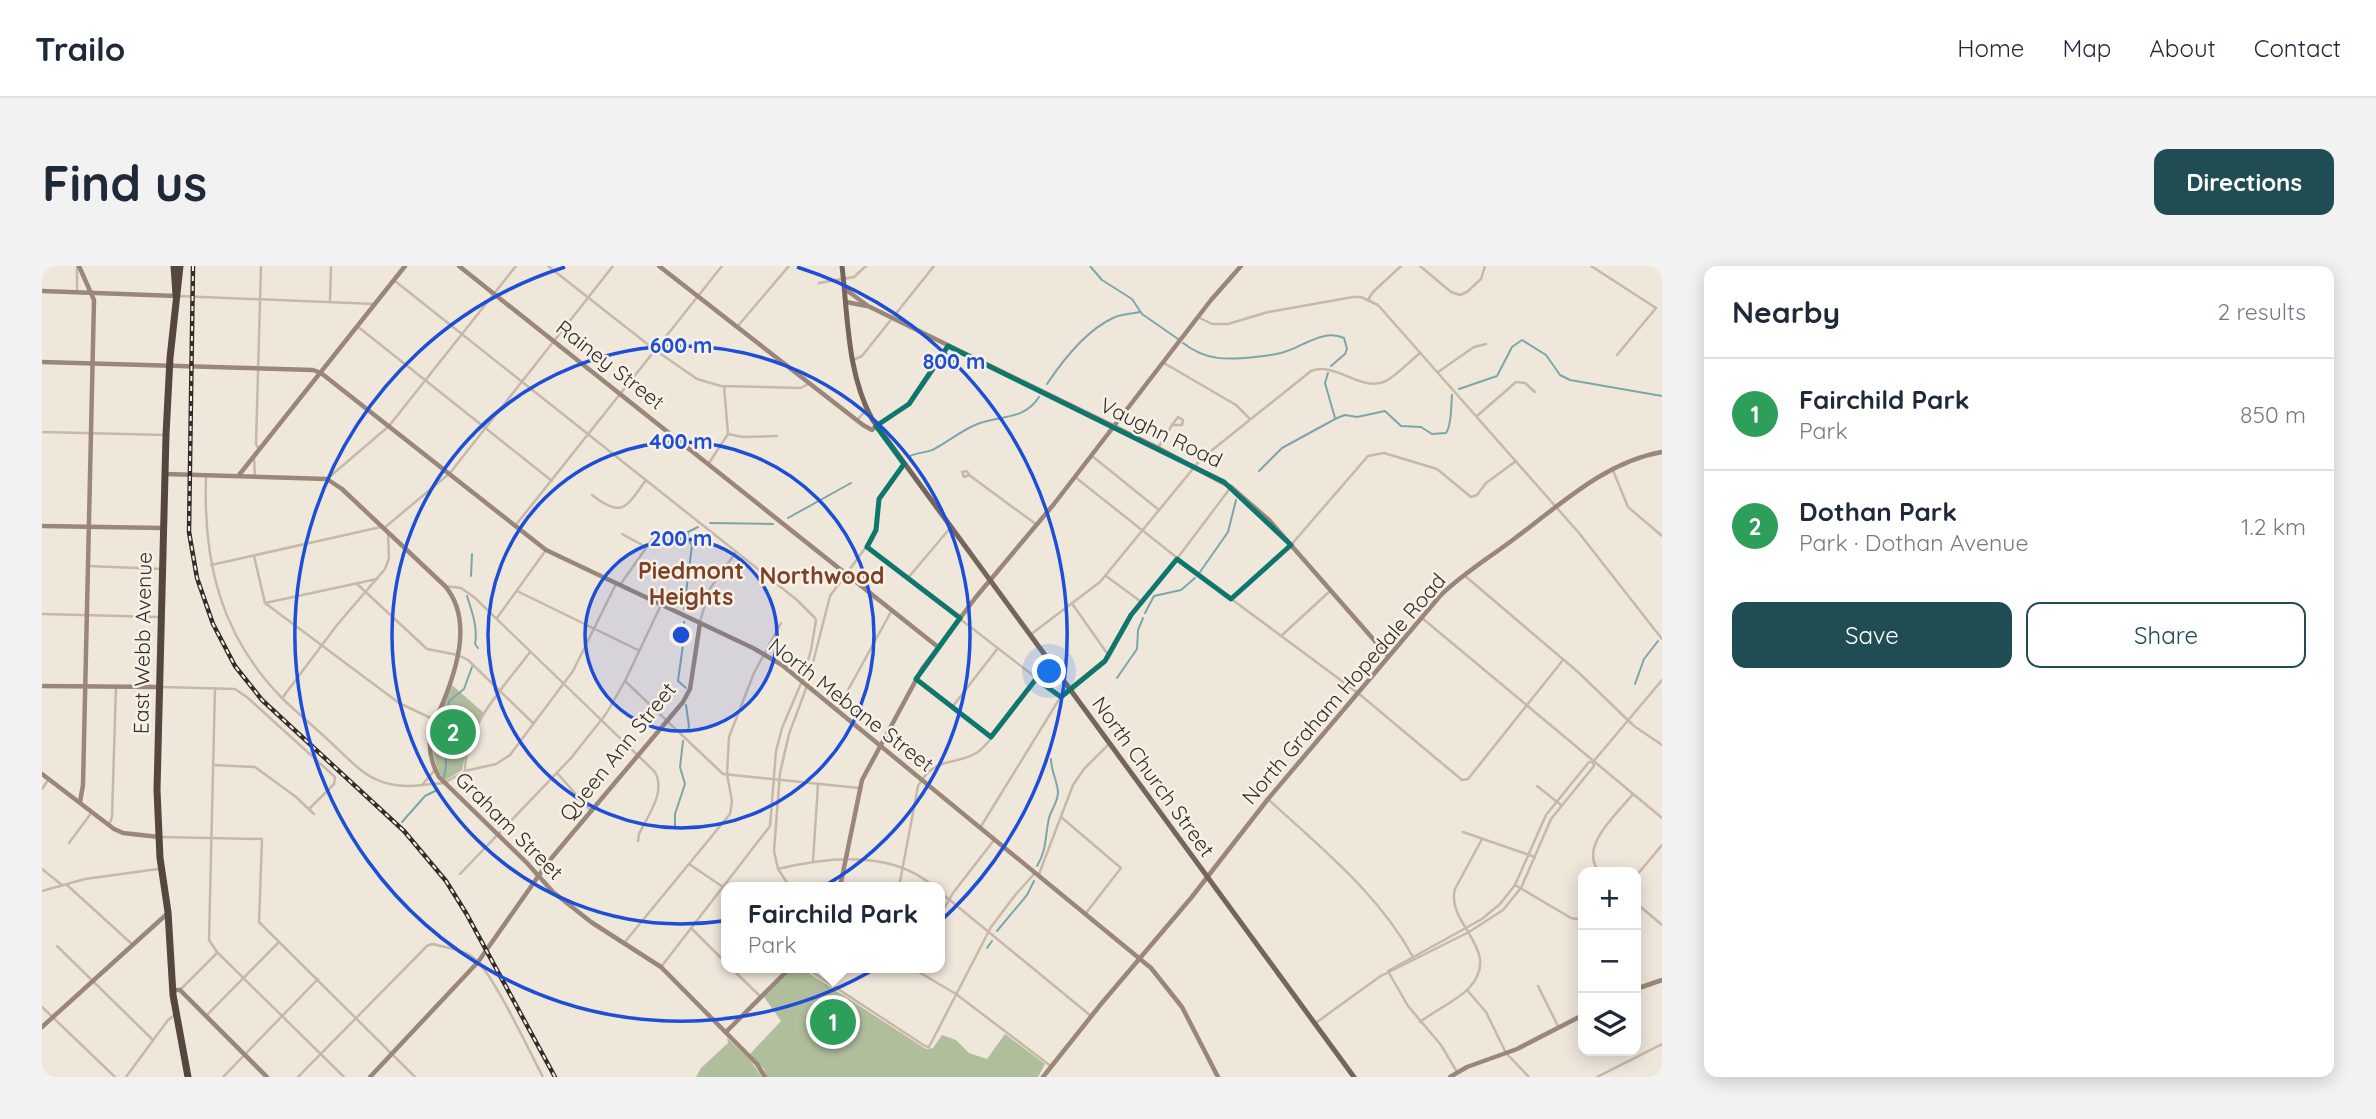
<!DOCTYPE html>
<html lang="en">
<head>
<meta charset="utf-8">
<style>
	:root { --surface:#fff; --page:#f2f2f3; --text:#1f2937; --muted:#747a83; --line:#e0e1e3; --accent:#204d53 }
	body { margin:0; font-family:Quicksand,sans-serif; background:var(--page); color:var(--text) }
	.controls { position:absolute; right:21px; bottom:21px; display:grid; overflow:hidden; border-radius:14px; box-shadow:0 4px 18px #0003 }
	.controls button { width:63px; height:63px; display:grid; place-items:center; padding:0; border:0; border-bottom:2px solid var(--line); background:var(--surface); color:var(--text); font:35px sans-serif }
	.you { position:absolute; left:1008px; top:406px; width:24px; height:24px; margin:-18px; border:5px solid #fff; border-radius:50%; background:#1a73e8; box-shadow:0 0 0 10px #1a73e833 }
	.badge { display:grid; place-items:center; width:46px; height:46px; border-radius:50%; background:var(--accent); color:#fff; font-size:23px; font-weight:700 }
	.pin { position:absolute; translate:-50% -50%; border:4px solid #fff; box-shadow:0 2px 7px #0006 }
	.popup { position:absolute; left:679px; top:616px; width:224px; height:91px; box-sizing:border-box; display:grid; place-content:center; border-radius:14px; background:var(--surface); filter:drop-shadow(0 2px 5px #0005); font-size:23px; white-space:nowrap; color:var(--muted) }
	.popup b { font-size:26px; color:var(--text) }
	.popup::after { content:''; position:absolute; left:50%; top:100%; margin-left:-14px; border:14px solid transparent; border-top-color:var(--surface) }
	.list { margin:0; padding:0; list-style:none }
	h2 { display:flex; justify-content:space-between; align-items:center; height:91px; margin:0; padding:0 28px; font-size:30px }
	h2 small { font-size:23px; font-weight:400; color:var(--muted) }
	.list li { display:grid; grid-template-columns:46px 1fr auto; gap:21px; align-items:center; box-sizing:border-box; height:112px; padding:0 28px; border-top:2px solid var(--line) }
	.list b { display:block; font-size:26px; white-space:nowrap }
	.list p { margin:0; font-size:23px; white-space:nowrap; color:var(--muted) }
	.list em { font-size:23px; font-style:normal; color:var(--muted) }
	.actions { display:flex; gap:14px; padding:21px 28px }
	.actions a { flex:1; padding:16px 0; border:2px solid var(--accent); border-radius:14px; text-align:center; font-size:24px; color:var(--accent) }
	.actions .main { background:var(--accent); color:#fff }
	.icon { flex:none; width:38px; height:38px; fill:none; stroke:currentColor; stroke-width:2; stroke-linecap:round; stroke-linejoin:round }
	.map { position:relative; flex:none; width:1620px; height:811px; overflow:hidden; border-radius:14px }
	header { display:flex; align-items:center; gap:42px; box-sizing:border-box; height:98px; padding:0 35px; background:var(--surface); border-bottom:2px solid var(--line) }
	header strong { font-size:33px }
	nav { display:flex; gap:38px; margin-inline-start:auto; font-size:24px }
	.intro { display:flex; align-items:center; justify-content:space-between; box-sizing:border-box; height:168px; padding:0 42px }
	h1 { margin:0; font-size:49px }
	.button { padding:18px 32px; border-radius:14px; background:var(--accent); color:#fff; font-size:24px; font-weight:700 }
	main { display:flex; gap:42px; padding:0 42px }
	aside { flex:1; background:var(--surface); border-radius:14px; box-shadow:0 4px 18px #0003 }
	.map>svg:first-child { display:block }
</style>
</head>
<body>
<header>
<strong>Trailo</strong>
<nav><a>Home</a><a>Map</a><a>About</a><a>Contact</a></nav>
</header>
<div class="intro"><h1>Find us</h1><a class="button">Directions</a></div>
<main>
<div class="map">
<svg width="1620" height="811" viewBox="0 0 1620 811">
	<rect width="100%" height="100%" fill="#f0e7db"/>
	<g fill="#b1be9c">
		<path d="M410 419 442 447 427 475 420 504 404 514 401 513C380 477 396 454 410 419Z"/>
		<path d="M750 702H759L884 783 891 782 900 769 914 774 927 787 945 793 963 768 1003 798 996 811H725L722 803 708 788 739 755 722 731Z"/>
		<path d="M685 772 708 794 720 811H654L659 802 686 777Z"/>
	</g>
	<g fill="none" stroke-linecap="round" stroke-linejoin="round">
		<g stroke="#7ca6ab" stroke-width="2">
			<path d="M1048 0 1060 14 1090 33 1100 48 1136 73"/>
			<path d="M1141 77C1164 95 1186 94 1213 91 1224 90 1235 89 1245 85 1263 79 1282 63 1302 72L1305 83 1303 88 1289 100"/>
			<path d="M1286 107 1283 117 1293 152"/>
			<path d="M1005 118C1021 94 1043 65 1071 52 1079 48 1089 48 1098 46"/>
			<path d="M1417 123 1455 110 1470 81 1480 74 1504 89 1518 109 1528 114 1620 130"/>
			<path d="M868 190C876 186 887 187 894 182 907 175 919 165 933 159 956 149 982 155 997 131"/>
			<path d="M1217 205 1240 182 1295 152 1303 149 1315 151 1343 145 1359 160 1379 161 1390 168 1404 167C1410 159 1409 139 1410 129"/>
			<path d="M746 252 809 217"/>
			<path d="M668 257 731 258"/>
			<path d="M1158 306 1186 266 1194 234"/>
			<path d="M429 310 430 288"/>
			<path d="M425 330C430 346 436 361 433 378L436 382"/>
			<path d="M642 343 650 279 646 274V266L656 261"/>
			<path d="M1103 347 1112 330 1139 324 1153 312"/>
			<path d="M642 356 643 364 636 415 644 422"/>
			<path d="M1075 412 1095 383 1096 364 1101 352"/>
			<path d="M1593 418 1602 393 1616 375"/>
			<path d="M644 439 647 460 646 465"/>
			<path d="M402 511 404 500 403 462 407 435 422 423 430 401"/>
			<path d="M360 556 383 530 395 524"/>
			<path d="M633 561V548L643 518 638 501 641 475"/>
			<path d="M995 600C1005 584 1003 570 1007 552 1010 542 1016 536 1016 526 1015 514 1009 505 1009 493"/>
			<path d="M955 665 985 629 992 615"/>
			<path d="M945 682 950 675"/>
		</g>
		<g stroke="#c7b8a8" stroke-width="2.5">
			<path d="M35 0V25"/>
			<path d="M506 0 613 84 655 113 679 120 759 122 766 118"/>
			<path d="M1378 0 1409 26 1418 29 1425 26 1439 13 1443 0"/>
			<path d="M1549 0 1614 42 1575 89"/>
			<path d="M353 15 755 334 773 352"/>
			<path d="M777 17 812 11 824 0"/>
			<path d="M137 30 333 38"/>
			<path d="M1326 34 1331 26 1359 0"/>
			<path d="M288 35 289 0"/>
			<path d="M1156 51 1170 58H1186L1226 46 1311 31H1319L1336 39 1537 267 1620 373"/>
			<path d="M315 60 510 215"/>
			<path d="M695 61 747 0"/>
			<path d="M811 94 820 90 892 0"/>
			<path d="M1122 97 1194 139 1208 153"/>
			<path d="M1396 106 1432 81 1444 78"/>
			<path d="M1435 150 1474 116 1483 117 1493 126"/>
			<path d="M1136 151 1141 154 1140 159H1130Z"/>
			<path d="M816 153 825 143"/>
			<path d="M834 160C869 143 887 114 906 81"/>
			<path d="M0 166 124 169"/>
			<path d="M686 168 701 171 735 170"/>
			<path d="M1116 182 1130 159"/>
			<path d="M217 184 214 178 219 0"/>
			<path d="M1050 190 1117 244"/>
			<path d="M212 191 213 210"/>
			<path d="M667 197 686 168 682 120"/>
			<path d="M1570 202 1586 241 1620 270"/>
			<path d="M927 209 922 211 920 206 925 205 927 209 995 259"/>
			<path d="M164 210C161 295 178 369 240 432 254 446 269 458 284 472 317 502 331 525 380 519L392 505"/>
			<path d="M1033 211 1153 306 1316 427 1420 514 1426 513 1521 394"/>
			<path d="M285 213 347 160 474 0"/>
			<path d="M550 229C581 253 584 241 604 214"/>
			<path d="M473 260 680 0"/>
			<path d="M341 263 408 207 571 0"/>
			<path d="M580 268 604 281"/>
			<path d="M825 281 1019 431"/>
			<path d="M212 290 223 337 357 437 393 454"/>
			<path d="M169 299 339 261"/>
			<path d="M46 300 120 303"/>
			<path d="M1422 309 1536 406 1592 460 1620 479"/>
			<path d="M1064 310 1098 335"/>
			<path d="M866 312 909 261"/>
			<path d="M314 317 385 383 416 389 426 394 491 457"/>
			<path d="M578 319 616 265"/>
			<path d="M403 320 419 322 432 331 613 506C624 527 606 549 597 568L596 575"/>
			<path d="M475 325 596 384"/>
			<path d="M1189 333 1249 279 1326 190 1342 187 1395 203 1429 231 1435 229 1444 217 1474 195"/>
			<path d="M223 337 335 313"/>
			<path d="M1031 339 1067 390"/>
			<path d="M0 348 118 351"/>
			<path d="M455 352 504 284"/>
			<path d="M1380 352 1620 552"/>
			<path d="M658 356 667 324 694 286"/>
			<path d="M988 369 1058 316 1159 193 1269 105C1294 95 1319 127 1344 115 1356 108 1367 96 1378 87"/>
			<path d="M1239 370 1288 325"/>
			<path d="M874 413 949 471"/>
			<path d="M583 415 681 508 817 522"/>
			<path d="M121 421 193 423 206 432 293 511 292 518 267 543"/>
			<path d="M173 422 167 674 175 686 302 811"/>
			<path d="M241 431 295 359 343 303 347 292 346 268"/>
			<path d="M911 440 956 382"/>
			<path d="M795 444 850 344"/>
			<path d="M171 499 213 501 254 531 272 548"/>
			<path d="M423 503C424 458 463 420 488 386"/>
			<path d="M515 507 549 545"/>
			<path d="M380 519 402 517 423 505 454 498 468 489 531 405 574 318"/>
			<path d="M1495 520 1519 539"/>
			<path d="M0 523 7 513"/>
			<path d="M1226 533C1279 582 1336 627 1371 691"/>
			<path d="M1019 551 1079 602 1044 647"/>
			<path d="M67 559 70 551 74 420"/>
			<path d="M938 562 1021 427 1067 391 1094 342 1119 314 1189 221"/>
			<path d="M1421 566 1493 591"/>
			<path d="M118 571 220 573 217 656 373 811"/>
			<path d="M27 577 50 546"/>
			<path d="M771 595 776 518"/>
			<path d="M647 598 684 623"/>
			<path d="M0 603 20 619"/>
			<path d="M736 603C785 591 851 584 892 621"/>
			<path d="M1558 606C1535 582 1575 548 1591 528"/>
			<path d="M418 608 529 492 564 448 583 415 619 339"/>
			<path d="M997 608 1031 519 1042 503 1067 478"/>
			<path d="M1594 610 1620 579"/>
			<path d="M25 619 91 679"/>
			<path d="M1473 619 1529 652 1541 654"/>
			<path d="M748 621 736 603 732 585 738 507 747 468 765 420 788 330 830 273 835 255 837 233 862 198"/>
			<path d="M857 621 876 520C894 488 913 501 936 486 951 475 981 430 994 413"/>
			<path d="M0 625 43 613 116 603"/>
			<path d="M898 626 1049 750"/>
			<path d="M1594 637 1620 659"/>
			<path d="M898 650 911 627 952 574"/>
			<path d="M649 662 684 697"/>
			<path d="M582 677 688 548 690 535 685 508 687 471 712 407 739 357"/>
			<path d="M15 680 111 774"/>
			<path d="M619 701 728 560 734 485 740 462 760 415 769 384 774 354"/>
			<path d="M689 702 719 731"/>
			<path d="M764 702 883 780 887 781 949 661 974 628 993 607"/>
			<path d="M870 702 914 728 1010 801"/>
			<path d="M1346 705 1440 653 1458 638 1473 619 1504 549 1547 496H1551"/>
			<path d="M1347 707 1366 740 1399 779 1415 806"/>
			<path d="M1339 710 1427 666 1461 644 1479 622 1509 553 1552 500 1551 496 1620 414"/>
			<path d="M1594 712 1598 721"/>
			<path d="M1496 720 1517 762"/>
			<path d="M138 724 175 687"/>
			<path d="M1425 724 1444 746 1464 787 1487 811"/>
			<path d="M0 741 73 811"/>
			<path d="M164 750 237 676"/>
			<path d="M1275 756 1340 709"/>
			<path d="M1378 756C1392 745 1416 734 1427 722 1462 684 1403 658 1413 623L1440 573"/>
			<path d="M84 811 126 754 134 748"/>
			<path d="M181 811 276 713"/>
			<path d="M256 811 385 680 390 678C403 681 422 684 432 692 451 707 487 785 501 811"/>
			<path d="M1555 811 1620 778"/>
		</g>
		<g stroke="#9b8779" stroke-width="4.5">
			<path d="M37 0 52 34 41 519 38 536"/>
			<path d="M417 0 896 381"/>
			<path d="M617 0 821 159 830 164 834 160"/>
			<path d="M803 23 826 40 1116 182 1189 221 1227 254 1346 390"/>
			<path d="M0 25 134 30"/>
			<path d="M804 36 825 40"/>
			<path d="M0 96 271 104 279 107 504 284 711 382 740 399 1109 702 1140 741 1176 811"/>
			<path d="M123 208 285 213 300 223 403 320C430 352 416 399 402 434 397 447 389 460 388 475 387 487 391 500 397 511L485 597 511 626 549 656 619 701 715 798 723 811"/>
			<path d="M197 209 363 0"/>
			<path d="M0 260 121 262"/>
			<path d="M0 420 117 421"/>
			<path d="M0 508 72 563 81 567 117 571"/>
			<path d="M798 621 820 514 880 403 934 331 1012 238 1169 34 1199 0"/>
			<path d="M1594 723 1620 714"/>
			<path d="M131 724H138L225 811"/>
			<path d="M0 761 126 647"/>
			<path d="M684 766 748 702"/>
			<path d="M328 811 436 696 507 595 641 436 648 423 658 357"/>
			<path d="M1001 811 1059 738 1149 632 1226 533 1398 330C1420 308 1447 292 1472 273 1517 240 1562 196 1620 186"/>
			<path d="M1408 811 1425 801 1475 783 1541 749"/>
		</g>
		<path stroke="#75655a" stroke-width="5" d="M800 0C806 51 805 107 830 153L1312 811"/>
		<g stroke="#55473f" stroke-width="7">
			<path d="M132 0 134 29"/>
			<path d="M138 0 128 92 124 169 115 524 118 592 126 646 131 729 146 811"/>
		</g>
		<defs>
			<path id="rail" d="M151 0 147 266 155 312 171 358 193 400 220 434 362 565 404 615 424 647 513 811"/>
		</defs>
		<use href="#rail" stroke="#342c28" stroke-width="4.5"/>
		<use href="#rail" stroke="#f8f1e7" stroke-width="2" stroke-dasharray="5" stroke-linecap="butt"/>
	</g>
	<path fill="none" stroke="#0f766e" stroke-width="5" stroke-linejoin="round" d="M906 80 1182 216 1249 279 1189 333 1135 293 1089 349 1063 395 1019 431 994 413 949 471 874 413 918 352 825 281 834 264 837 233 862 198 834 160 867 138Z"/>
	<circle cx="639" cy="369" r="96" fill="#1d4ed8" fill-opacity=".12"/>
	<g fill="none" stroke="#1d4ed8" stroke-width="3.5">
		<circle cx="639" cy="369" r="96"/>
		<circle cx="639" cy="369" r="193"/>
		<circle cx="639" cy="369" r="289"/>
		<path d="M755 1A386 386 0 1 1 523 1"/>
	</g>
	<g text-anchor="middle" stroke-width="5" stroke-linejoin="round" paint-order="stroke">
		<g font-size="21" fill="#342c28" stroke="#f8f1e7">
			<text transform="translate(568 99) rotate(38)" y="7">Rainey Street</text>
			<text transform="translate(1119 167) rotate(26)" y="7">Vaughn Road</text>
			<text transform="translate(101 377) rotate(-89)" y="7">East Webb Avenue</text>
			<text transform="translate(1302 423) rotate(-49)" y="7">North Graham Hopedale Road</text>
			<text transform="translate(809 439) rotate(38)" y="7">North Mebane Street</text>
			<text transform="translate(576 486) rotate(-51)" y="7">Queen Ann Street</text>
			<text transform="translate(1111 511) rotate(54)" y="7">North Church Street</text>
			<text transform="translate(467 560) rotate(45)" y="7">Graham Street</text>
		</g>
		<g font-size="23" font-weight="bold" fill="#7e4026" stroke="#f8f1e7">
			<text x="649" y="313">Piedmont<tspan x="649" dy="26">Heights</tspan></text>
			<text x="780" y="318">Northwood</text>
		</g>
	</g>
	<circle cx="639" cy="369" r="10" fill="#1d4ed8" stroke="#f8f1e7" stroke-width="3.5"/>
	<g font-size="21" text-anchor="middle" font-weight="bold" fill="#1d4ed8" stroke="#f8f1e7" stroke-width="5" stroke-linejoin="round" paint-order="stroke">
		<text x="639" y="87">600 m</text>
		<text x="912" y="103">800 m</text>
		<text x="639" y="183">400 m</text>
		<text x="639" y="280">200 m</text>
	</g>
</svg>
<div class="controls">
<button>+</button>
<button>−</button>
<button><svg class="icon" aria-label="layers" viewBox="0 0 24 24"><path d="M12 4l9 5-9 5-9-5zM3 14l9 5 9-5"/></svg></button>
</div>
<div class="you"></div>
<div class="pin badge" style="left:791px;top:756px;background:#2e9e5b">1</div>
<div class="popup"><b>Fairchild Park</b>Park</div>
<div class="pin badge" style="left:411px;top:466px;background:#2e9e5b">2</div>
</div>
<aside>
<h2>Nearby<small>2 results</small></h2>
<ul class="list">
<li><span class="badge" style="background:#2e9e5b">1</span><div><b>Fairchild Park</b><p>Park</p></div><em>850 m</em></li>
<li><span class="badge" style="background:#2e9e5b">2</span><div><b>Dothan Park</b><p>Park · Dothan Avenue</p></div><em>1.2 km</em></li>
</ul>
<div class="actions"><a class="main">Save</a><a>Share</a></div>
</aside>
</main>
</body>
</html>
